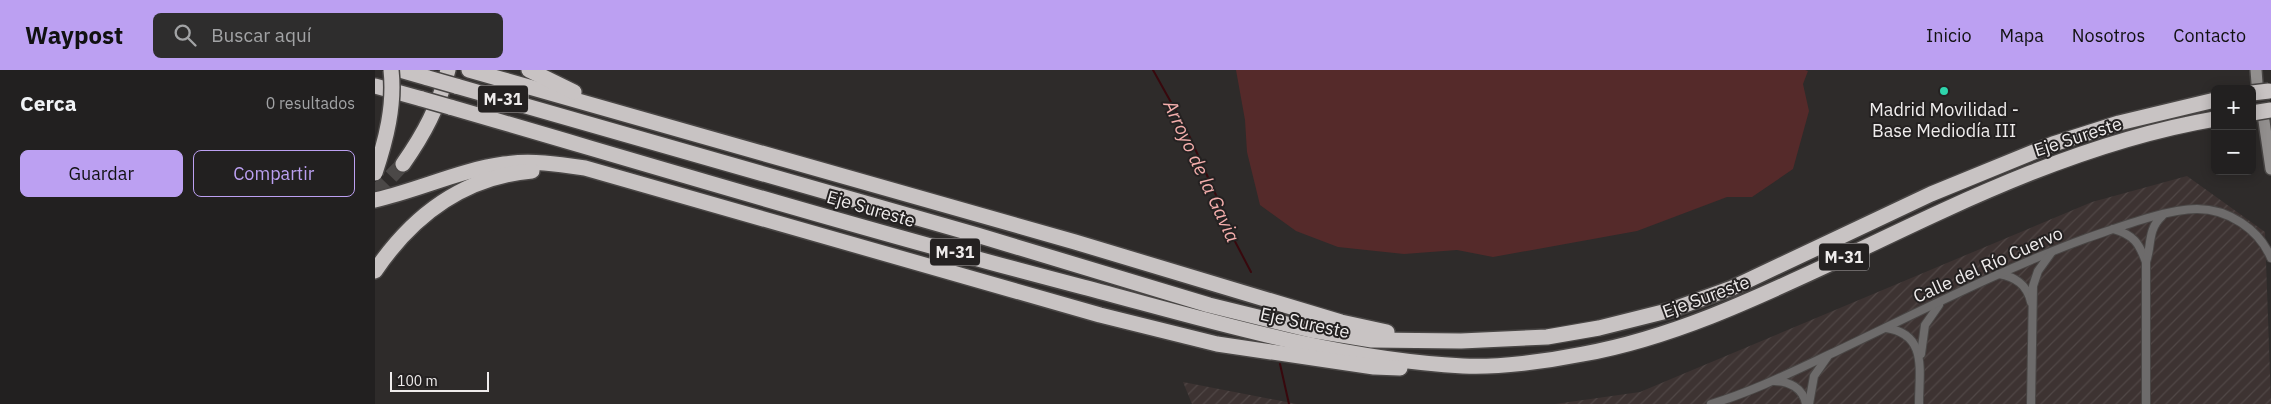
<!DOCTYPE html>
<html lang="es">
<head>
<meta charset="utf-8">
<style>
	:root { --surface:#222020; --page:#2e2d2d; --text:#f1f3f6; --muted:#a2a3a5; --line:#3f3e3e; --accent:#bca0f2 }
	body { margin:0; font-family:"IBM Plex Sans",sans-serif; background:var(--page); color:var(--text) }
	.controls { position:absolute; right:15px; top:15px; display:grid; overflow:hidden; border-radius:8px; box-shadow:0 2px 12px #0003 }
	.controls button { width:45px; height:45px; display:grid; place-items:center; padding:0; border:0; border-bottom:1px solid var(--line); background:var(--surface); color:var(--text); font:25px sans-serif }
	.scale { position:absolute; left:15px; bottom:12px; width:99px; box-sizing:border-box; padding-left:5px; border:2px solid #efecec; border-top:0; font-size:14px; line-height:18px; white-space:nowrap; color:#efecec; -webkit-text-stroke:4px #242121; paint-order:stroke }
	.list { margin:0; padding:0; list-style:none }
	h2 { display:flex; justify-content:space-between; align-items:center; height:65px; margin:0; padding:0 20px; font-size:21px }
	h2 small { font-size:16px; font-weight:400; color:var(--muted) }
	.actions { display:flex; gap:10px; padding:15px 20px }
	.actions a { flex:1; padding:11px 0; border:1px solid var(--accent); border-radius:8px; text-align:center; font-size:18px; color:var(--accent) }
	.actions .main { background:var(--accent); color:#111 }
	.icon { flex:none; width:28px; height:28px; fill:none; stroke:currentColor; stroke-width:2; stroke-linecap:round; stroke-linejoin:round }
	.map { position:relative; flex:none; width:1896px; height:334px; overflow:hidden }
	header { display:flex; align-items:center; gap:30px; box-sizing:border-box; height:70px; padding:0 25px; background:var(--accent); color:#111 }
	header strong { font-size:24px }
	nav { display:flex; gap:28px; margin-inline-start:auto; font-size:18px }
	.search { width:350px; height:45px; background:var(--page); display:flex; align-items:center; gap:12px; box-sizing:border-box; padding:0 18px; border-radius:8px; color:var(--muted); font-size:19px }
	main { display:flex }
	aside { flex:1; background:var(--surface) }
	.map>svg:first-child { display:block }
</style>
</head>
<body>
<header>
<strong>Waypost</strong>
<div class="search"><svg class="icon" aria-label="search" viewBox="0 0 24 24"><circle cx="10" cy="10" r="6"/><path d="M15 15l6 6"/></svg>Buscar aquí</div>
<nav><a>Inicio</a><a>Mapa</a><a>Nosotros</a><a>Contacto</a></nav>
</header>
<main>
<aside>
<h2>Cerca<small>0 resultados</small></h2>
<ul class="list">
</ul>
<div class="actions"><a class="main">Guardar</a><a>Compartir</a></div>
</aside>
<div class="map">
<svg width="1896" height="334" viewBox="0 0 1896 334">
	<defs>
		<pattern id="industrial-furrows" width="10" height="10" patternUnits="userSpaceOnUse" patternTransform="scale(1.25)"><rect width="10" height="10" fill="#3d3332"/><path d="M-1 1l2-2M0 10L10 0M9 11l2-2" fill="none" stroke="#504746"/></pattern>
	</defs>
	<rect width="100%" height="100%" fill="#2e2b2a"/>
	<g fill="url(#industrial-furrows)">
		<path d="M1812 106 1890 162 1896 334H1180L1265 322 1717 132Z"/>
		<path d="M808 312 922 334H817Z"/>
	</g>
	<path fill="#552a2a" d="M861 0H1430L1433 1 1428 14 1434 41 1418 99 1377 127H1352L1262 161 1118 187 1082 180 1029 184 963 177 921 161 885 135 872 82 870 50Z"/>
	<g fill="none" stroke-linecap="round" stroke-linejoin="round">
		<g stroke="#38080d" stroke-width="2">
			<path d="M778 0 812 61 845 134 853 158 876 202"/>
			<path d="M905 294 914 334"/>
		</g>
		<path stroke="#4b4847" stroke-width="15" stroke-dasharray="15 8" stroke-linecap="butt" d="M0 123 28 94"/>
		<defs>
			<g id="street">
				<path d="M1738 159C1759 165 1764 173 1771 192"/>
				<path d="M1624 204C1641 207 1652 215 1656 232"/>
				<path d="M1511 258C1553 264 1544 301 1544 334"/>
				<path d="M1546 284 1550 255 1564 235"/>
				<path d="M1399 311C1414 311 1428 318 1431 334"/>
				<path d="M1336 334C1380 321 1423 299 1464 280 1546 241 1627 199 1712 168 1742 158 1791 139 1822 139 1853 139 1884 159 1896 188"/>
				<path d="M1434 334 1439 306 1453 286"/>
				<path d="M1656 334 1658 216 1663 201 1676 183"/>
				<path d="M1771 334V192C1777 175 1772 160 1787 146"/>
			</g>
			<g id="secondary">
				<path d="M1881 0 1882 13"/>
				<path d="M1889 51 1896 99"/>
			</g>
			<g id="highway">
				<path d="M25 0 53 8"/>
				<path d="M94 0 700 172 966 252 1012 262"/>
				<path d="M154 0 199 22"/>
				<path d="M0 16 47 29"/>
				<path d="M81 16 602 165 834 235 936 260 997 270 1086 271 1172 267 1224 258 1296 240 1357 218 1556 124 1678 74 1744 53 1840 30"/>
				<path d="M75 37C285 98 496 162 708 217 833 250 958 289 1088 296 1123 298 1173 291 1208 284 1302 267 1390 224 1476 184 1593 128 1711 71 1840 49"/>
				<path d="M28 94C49 64 64 36 73 0"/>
				<path d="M0 130C44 120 85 100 129 94 156 90 183 94 210 98L725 245 842 274 999 297 1025 298"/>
				<path d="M0 201C38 145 88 107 157 101"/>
			</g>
		</defs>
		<use href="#street" stroke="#494645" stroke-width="10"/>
		<use href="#secondary" stroke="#494645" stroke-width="14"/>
		<use href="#highway" stroke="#494645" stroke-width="18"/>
		<use href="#street" stroke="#6d6b6b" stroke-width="8"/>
		<use href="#secondary" stroke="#928f8e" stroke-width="11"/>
		<use href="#highway" stroke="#c8c3c3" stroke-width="15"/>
		<defs>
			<g id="highway-bridge">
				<path d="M53 8 81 16"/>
				<path d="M1877 23 1894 21"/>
				<path d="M47 29 75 37"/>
				<path d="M1877 43 1896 40"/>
				<path d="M0 103C11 70 20 35 16 0"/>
			</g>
		</defs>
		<use href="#highway-bridge" stroke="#494645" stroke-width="18" stroke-linecap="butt"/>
		<use href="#highway-bridge" stroke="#c8c3c3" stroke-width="15"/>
	</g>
	<circle fill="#2ed4ab" stroke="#242121" stroke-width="2" cx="1569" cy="21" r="5"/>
	<g text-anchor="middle" stroke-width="4" stroke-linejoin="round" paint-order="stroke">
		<g fill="#242121" stroke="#b2afaf" stroke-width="1">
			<rect x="103" y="15.5" width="50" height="27" rx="4"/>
			<rect x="555" y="168.5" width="50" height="27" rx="4"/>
			<rect x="1444" y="173.5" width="50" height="27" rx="4"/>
		</g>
		<g font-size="16" font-weight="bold" fill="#efecec">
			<text x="128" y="35">M-31</text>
			<text x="580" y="188">M-31</text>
			<text x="1469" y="193">M-31</text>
		</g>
		<g font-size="18" fill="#efecec" stroke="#242121">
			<text x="1569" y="46">Madrid Movilidad -<tspan x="1569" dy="21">Base Mediodía III</tspan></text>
		</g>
		<g font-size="18" fill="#efecec" stroke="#242121">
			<text transform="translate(1703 67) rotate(-18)" y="6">Eje Sureste</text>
			<text transform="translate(496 139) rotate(16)" y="6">Eje Sureste</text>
			<text transform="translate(1613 195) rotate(-24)" y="6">Calle del Río Cuervo</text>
			<text transform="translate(1331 227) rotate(-20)" y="6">Eje Sureste</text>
			<text transform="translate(930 253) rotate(12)" y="6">Eje Sureste</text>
		</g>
		<g font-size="19" font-style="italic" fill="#f4aeac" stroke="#242121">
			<text transform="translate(827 101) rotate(65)" y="7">Arroyo de la Gavia</text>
		</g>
	</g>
</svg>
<div class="controls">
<button>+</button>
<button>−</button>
</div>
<div class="scale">100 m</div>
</div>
</main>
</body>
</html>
